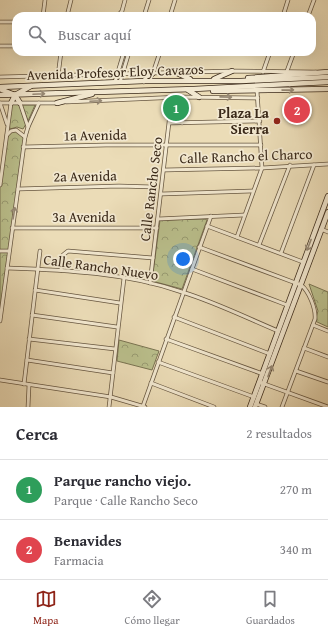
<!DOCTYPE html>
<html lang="es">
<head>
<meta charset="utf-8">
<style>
	:root { --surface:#fff; --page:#f7f7f7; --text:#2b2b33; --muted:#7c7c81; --line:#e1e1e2; --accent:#8f2418 }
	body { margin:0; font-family:"Gentium Book Plus",serif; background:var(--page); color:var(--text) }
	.you { position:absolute; left:183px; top:259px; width:14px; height:14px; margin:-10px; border:3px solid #fff; border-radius:50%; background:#1a73e8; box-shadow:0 0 0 6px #1a73e833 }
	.badge { display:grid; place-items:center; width:26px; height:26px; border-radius:50%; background:var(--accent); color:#fff; font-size:13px; font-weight:700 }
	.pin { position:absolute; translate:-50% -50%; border:2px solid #fff; box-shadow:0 1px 4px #0006 }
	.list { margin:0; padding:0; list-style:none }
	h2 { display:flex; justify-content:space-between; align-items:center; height:52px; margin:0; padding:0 16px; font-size:17px }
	h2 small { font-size:13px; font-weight:400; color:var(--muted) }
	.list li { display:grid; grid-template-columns:26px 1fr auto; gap:12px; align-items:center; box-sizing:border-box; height:60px; padding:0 16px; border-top:1px solid var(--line) }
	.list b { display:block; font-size:15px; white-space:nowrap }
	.list p { margin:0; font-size:13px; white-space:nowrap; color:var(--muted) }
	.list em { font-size:13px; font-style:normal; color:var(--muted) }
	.icon { flex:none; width:22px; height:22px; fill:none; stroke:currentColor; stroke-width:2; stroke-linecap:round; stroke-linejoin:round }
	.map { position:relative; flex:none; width:328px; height:407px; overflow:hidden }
	.search { position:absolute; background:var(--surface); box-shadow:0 4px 16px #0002; left:12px; right:12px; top:12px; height:44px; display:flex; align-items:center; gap:10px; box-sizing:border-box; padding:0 14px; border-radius:12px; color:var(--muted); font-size:15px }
	.sheet { height:172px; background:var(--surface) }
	nav { display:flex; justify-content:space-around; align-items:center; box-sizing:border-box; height:56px; border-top:1px solid var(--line); background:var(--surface); font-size:11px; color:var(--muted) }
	nav a { display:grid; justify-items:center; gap:2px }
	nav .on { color:var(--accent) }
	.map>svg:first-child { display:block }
</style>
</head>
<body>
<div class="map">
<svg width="328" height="407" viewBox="0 0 328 407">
	<defs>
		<pattern id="park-crowns" width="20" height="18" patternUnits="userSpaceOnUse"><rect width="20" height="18" fill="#babf8c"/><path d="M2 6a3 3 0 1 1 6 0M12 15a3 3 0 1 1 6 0" fill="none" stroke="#989b72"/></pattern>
	</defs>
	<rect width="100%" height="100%" fill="#ebdcb7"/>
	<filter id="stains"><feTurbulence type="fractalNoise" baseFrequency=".005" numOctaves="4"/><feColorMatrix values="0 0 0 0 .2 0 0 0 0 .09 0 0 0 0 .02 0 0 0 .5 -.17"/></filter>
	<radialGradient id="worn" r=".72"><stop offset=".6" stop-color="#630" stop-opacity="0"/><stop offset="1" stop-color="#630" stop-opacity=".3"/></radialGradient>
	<g fill="url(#park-crowns)" stroke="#7a7452">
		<path d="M173 100H180V117L177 120H174L171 116Z"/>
		<path d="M11 104H19L26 124 23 129 17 127 10 129 9 122Z"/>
		<path d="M22 105H35L28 121Z"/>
		<path d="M16 130 25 137 0 319V184L7 135 9 132Z"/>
		<path d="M205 219 207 220 182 289 152 281 160 220Z"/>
		<path d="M309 284 328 292V327L315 321 318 311Z"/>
		<path d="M119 340 159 351 152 370 117 361Z"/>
	</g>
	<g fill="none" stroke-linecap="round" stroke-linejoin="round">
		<defs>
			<g id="street">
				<path d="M43 16 45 0"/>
				<path d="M67 16 71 0"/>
				<path d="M118 16 122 11 125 0"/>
				<path d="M144 16 149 0"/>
				<path d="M170 16 175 0"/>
				<path d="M283 16 288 0"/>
				<path d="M308 16 314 0"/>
				<path d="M0 22H16"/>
				<path d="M0 46H16"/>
				<path d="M287 71 294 52"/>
				<path d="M263 72 270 52"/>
				<path d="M153 73 160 52"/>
				<path d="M58 76 61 52"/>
				<path d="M0 77 232 71 316 72"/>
				<path d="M115 82 124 52"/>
				<path d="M120 82 129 52"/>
				<path d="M181 97 182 123"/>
				<path d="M66 102 181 97 258 98"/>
				<path d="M0 103H59"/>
				<path d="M0 103 7 124"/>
				<path d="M20 103 28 127"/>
				<path d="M170 123 260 121"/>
				<path d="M7 135 11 131 16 130 25 137"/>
				<path d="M23 147 106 145H261"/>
				<path d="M164 170 262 168 328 164"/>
				<path d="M0 185 11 103"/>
				<path d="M18 189 119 186 154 187"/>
				<path d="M161 194 252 191"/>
				<path d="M158 219 244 215"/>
				<path d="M207 226 303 262"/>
				<path d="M12 228H157"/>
				<path d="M321 229 328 232"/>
				<path d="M237 237 262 168 257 91"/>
				<path d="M259 245 290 165"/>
				<path d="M199 247 301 285C309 291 316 309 315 319L282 407"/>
				<path d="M0 251H9"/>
				<path d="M281 253 314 165"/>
				<path d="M7 268C66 270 127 273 182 292 215 302 247 318 278 331"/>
				<path d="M192 269 287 305"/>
				<path d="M61 270 63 255 68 251 153 258"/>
				<path d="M150 283 172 97"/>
				<path d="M35 290 120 303"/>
				<path d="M32 315 117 327"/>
				<path d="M174 317 270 354"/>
				<path d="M0 321 25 137 28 127 39 103"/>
				<path d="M313 325 328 331"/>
				<path d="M29 339 115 349"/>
				<path d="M166 339 263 374"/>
				<path d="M304 348 328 357"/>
				<path d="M27 360 113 373"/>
				<path d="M158 362 254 397"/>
				<path d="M296 371 328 382"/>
				<path d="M0 380 111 397 145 407"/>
				<path d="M259 382 328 407"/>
				<path d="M151 383 214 407"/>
				<path d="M24 384 40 251"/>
				<path d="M256 404 265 407"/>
				<path d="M143 406 211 216"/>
				<path d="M28 407 29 385"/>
				<path d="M109 407 124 278"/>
			</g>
			<g id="secondary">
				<path d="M177 73 190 79"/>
				<path d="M248 78 328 72"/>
				<path d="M214 79 232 71"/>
				<path d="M144 81 153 73"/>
				<path d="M0 87 144 81H241L328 77"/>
				<path d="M0 89 15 95 20 103"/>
				<path d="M188 90 199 97"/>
				<path d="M213 91 328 89"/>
				<path d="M0 95 194 89 328 82"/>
				<path d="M11 103 15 95 31 86"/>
				<path d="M57 103 92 94"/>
				<path d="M250 407 328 196"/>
				<path d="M255 407 328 212"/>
			</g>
		</defs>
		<use href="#street" stroke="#665640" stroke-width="4.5"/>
		<use href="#secondary" stroke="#3a2919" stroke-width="6"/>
		<use href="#street" stroke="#f2e8d0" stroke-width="3"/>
		<use href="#secondary" stroke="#f2e8d0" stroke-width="4.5"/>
	</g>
	<defs><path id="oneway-shaft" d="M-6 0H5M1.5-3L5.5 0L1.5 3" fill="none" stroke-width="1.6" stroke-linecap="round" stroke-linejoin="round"/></defs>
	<g stroke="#968874">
		<use href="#oneway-shaft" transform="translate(288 90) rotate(-1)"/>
		<use href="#oneway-shaft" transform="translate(39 94) rotate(-3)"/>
		<use href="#oneway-shaft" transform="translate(226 97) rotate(1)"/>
		<use href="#oneway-shaft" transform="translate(96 101) rotate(-3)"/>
		<use href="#oneway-shaft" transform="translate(14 213) rotate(-81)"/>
		<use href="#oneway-shaft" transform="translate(309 245) rotate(111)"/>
		<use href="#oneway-shaft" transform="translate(270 371) rotate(-70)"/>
	</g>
	<circle fill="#8f2418" stroke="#f2e8d0" stroke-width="1.5" cx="277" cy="121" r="4"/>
	<g text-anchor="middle" stroke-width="3.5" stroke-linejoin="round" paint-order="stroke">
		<g font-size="14" fill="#3a2919" stroke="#f2e8d0">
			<text transform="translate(115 72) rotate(-2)" y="5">Avenida Profesor Eloy Cavazos</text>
			<text transform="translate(95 135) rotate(-1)" y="5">1a Avenida</text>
			<text transform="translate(246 156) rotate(-2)" y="5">Calle Rancho el Charco</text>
			<text transform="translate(85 176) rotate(-1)" y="5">2a Avenida</text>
			<text transform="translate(151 189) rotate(-83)" y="5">Calle Rancho Seco</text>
			<text x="84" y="222">3a Avenida</text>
			<text transform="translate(101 267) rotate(8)" y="5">Calle Rancho Nuevo</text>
		</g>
		<g font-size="14" font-weight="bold" fill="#3a2919" stroke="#f2e8d0" text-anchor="end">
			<text x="269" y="118">Plaza La<tspan x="269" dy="16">Sierra</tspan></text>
		</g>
	</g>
	<rect width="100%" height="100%" filter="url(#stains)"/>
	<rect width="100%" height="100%" fill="url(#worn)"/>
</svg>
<div class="you"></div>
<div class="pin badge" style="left:176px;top:108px;background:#2e9e5b">1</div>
<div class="pin badge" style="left:297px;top:110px;background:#e0444e">2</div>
<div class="search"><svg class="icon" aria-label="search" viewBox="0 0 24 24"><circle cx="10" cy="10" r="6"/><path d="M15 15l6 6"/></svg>Buscar aquí</div>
</div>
<section class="sheet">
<h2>Cerca<small>2 resultados</small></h2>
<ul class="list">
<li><span class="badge" style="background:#2e9e5b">1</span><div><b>Parque rancho viejo.</b><p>Parque · Calle Rancho Seco</p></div><em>270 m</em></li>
<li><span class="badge" style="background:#e0444e">2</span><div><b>Benavides</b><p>Farmacia</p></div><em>340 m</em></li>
</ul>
</section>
<nav>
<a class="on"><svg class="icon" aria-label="map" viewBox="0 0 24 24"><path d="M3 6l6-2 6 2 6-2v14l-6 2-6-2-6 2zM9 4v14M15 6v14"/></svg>Mapa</a>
<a><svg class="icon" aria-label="directions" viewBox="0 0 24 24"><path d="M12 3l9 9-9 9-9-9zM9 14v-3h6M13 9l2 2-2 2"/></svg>Cómo llegar</a>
<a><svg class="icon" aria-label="saved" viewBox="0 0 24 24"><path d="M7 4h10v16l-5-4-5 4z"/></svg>Guardados</a>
</nav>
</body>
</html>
